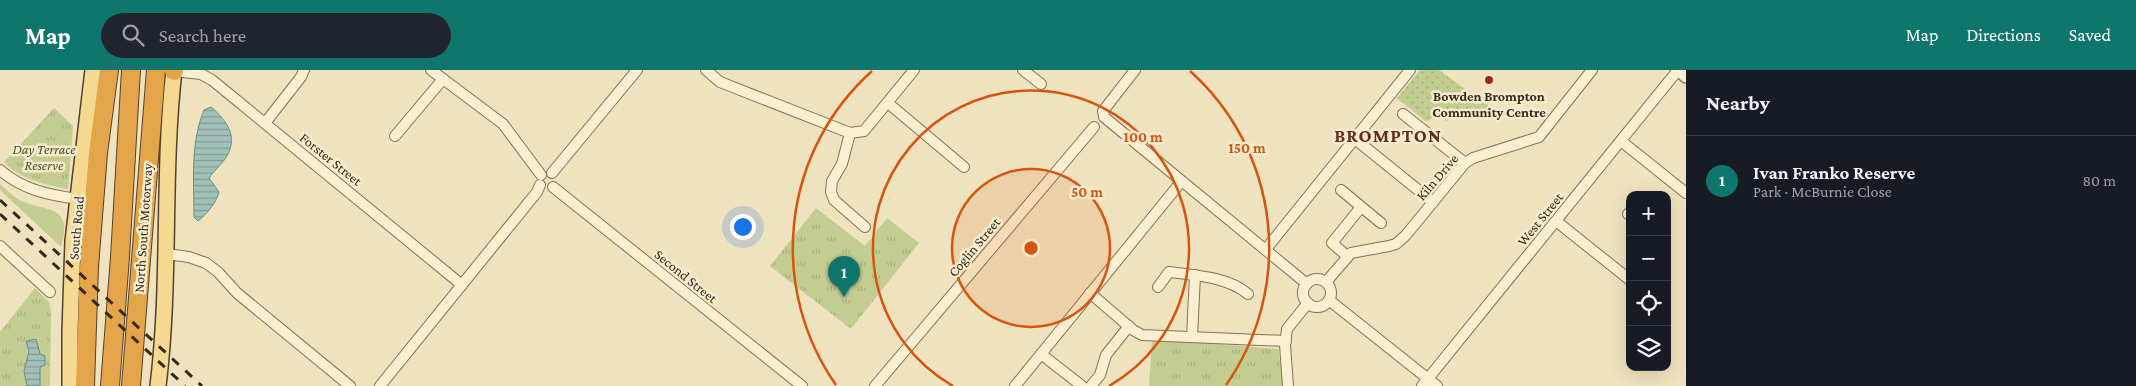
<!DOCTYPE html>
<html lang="en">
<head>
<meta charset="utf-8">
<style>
	:root { --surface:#171b24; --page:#20242c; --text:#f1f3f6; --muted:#9ea1a6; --line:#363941; --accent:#0f766e }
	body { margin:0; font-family:"Crimson Pro",serif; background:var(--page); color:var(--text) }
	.controls { position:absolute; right:15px; bottom:15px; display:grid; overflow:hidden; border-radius:10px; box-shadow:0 5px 20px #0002 }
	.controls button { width:45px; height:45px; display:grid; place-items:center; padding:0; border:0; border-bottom:1px solid var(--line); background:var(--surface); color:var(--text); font:25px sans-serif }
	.you { position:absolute; left:742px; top:156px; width:18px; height:18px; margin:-12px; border:4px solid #fff; border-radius:50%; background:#1a73e8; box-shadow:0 0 0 8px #1a73e833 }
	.badge { display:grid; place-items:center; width:32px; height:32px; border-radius:50%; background:var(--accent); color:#fff; font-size:16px; font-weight:700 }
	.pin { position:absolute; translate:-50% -41px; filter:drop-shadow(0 1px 2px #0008) }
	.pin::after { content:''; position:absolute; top:26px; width:18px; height:15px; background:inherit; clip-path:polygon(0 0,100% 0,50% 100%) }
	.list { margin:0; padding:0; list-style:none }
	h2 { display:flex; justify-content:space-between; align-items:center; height:65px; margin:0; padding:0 20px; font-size:21px }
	h2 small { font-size:16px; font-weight:400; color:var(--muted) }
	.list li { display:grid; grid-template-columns:32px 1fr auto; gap:15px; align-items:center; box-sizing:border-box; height:90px; padding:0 20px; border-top:1px solid var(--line) }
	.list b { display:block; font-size:19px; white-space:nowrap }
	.list p { margin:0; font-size:16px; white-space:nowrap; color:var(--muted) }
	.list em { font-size:16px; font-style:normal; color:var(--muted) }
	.icon { flex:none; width:28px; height:28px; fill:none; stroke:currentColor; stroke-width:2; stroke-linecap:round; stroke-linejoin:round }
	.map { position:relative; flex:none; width:1686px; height:316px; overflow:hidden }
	header { display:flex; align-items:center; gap:30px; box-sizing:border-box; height:70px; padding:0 25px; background:var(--accent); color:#fff }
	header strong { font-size:24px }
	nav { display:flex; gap:28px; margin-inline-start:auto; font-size:18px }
	.search { width:350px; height:45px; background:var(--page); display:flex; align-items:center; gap:12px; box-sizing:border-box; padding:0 18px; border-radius:28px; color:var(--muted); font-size:19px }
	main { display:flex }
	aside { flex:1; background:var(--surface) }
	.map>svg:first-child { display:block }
</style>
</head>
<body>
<header>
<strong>Map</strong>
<div class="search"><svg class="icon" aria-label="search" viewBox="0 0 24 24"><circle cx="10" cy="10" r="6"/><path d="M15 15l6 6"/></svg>Search here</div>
<nav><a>Map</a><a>Directions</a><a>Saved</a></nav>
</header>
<main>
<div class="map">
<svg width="1686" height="316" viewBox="0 0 1686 316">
	<defs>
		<pattern id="park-tufts" width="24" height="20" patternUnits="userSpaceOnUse" patternTransform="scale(1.25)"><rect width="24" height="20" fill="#c4cd91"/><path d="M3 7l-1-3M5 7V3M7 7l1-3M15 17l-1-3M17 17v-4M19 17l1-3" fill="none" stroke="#a9b07c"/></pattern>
		<pattern id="garden-dots" width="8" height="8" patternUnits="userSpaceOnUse" patternTransform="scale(1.25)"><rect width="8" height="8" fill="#c4cd91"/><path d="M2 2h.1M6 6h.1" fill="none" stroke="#a9b07c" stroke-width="1.8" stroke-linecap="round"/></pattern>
		<pattern id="water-rules" width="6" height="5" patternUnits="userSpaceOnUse" patternTransform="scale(1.25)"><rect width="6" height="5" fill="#a1c0b8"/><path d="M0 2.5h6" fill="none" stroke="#849c95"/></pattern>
	</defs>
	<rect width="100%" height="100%" fill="#efe2be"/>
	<path fill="#c4cd91" d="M0 114C6 119 12 125 18 129 43 143 75 132 61 177L0 120Z"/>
	<g fill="url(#park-tufts)">
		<path d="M54 38 73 56 68 119C46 115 19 109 4 92Z"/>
		<path d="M816 138 865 176 887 148 919 173 851 259 770 196Z"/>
		<path d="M35 218 49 232 51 241 50 316H0V262Z"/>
		<path d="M1152 269 1278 279 1284 316H1149Z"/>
	</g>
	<path fill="url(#garden-dots)" d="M1420 0H1439L1493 39 1445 51 1444 45 1438 41 1430 50 1425 51 1397 28Z"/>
	<g fill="url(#water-rules)" stroke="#698e86">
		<path d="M211 37C224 48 237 63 229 82 225 92 215 99 209 108L219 122C216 133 207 144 198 151L194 147C194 111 190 74 204 40Z"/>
		<path d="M36 269 40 284 45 286V295L40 297V316H27L24 301 29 281 26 271Z"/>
	</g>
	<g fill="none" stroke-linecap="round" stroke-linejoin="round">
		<defs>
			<g id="minor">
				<path d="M431 0 503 54 541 105"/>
				<path d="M706 0 720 12 850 63 864 61 914 0"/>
				<path d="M1023 0 1041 14"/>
				<path d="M1135 0 1103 41 1104 47 1307 214"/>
				<path d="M174 1 201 4 212 10 462 215"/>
				<path d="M888 33 964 97"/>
				<path d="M1403 44 1465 93"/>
				<path d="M265 53 301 7 304 0"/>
				<path d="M850 63 842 94 832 111 831 122 834 130 865 157"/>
				<path d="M395 66 443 9"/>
				<path d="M1355 69 1433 132"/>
				<path d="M1621 71 1686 123"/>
				<path d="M0 100C23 120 49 125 78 129"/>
				<path d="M552 103 637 0"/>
				<path d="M553 117 802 316"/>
				<path d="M1341 120 1381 153"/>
				<path d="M1630 142 1628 144 1630 145"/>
				<path d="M1556 151 1630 210"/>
				<path d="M0 176 50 222"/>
				<path d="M1266 179 1410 0"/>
				<path d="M167 184 189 187 206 193 218 202 237 223 350 316"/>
				<path d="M1347 186 1332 173 1361 137"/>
				<circle cx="1317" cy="223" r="14"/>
				<path d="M1326 212 1351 183 1389 176 1396 174 1406 165 1465 93 1473 88 1539 67 1592 0"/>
				<path d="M1158 217 1169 202C1195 205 1228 207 1248 224"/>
				<path d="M1090 223 1133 260 1142 265 1286 271"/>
				<path d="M1329 230 1437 316"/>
				<path d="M1192 267 1195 205"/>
				<path d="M1041 284 1082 316"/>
				<path d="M380 316 537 122 540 115"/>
				<path d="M875 316 1094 57"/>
				<path d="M1015 316 1181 112"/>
				<path d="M1091 316 1100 305 1106 285 1129 256"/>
				<path d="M1288 316 1285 275 1287 259 1308 233"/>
				<path d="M1422 316 1678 0"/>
			</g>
			<path id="tertiary" d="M1678 0 1686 7"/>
			<g id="primary">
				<path d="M70 316V262L73 171 93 0"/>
				<path d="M158 316C171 211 162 105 174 0"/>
			</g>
			<g id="motorway">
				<path d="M174 1V0"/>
				<path d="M85 316 89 197 98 83 109 0"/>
				<path d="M110 316 120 187 131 0"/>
				<path d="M131 316 156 0"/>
			</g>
		</defs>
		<use href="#minor" stroke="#887256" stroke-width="12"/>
		<use href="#tertiary" stroke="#887256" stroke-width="14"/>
		<use href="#primary" stroke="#55402b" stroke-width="18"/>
		<use href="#motorway" stroke="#55402b" stroke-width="20"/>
		<use href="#minor" stroke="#faefd1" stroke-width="10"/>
		<use href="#tertiary" stroke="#faefd1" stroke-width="11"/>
		<use href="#primary" stroke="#f5d993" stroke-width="15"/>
		<use href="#motorway" stroke="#e3a44a" stroke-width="18"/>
		<g stroke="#36291b" stroke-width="3" stroke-dasharray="9 9" stroke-linecap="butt">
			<path d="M0 130 202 316"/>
			<path d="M0 144 185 316"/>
		</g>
	</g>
	<circle cx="1031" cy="178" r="79" fill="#d6540e" fill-opacity=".12"/>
	<g fill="none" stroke="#d6540e" stroke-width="2.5">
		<circle cx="1031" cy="178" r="79"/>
		<path d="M953 316A158 158 0 1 1 1109 316"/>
		<path d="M836 315A238 238 0 0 1 872 1M1190 1A238 238 0 0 1 1226 315"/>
	</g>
	<circle fill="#992724" stroke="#f6eccd" stroke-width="2" cx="1489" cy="10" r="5"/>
	<g text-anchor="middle" stroke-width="5" stroke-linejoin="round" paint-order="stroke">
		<g font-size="14" font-weight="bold" fill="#36291b" stroke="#f6eccd">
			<text x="1489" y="31">Bowden Brompton<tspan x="1489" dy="16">Community Centre</tspan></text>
		</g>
		<g font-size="14" font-style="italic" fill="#455421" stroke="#f6eccd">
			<text x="44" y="84">Day Terrace<tspan x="44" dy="16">Reserve</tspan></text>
		</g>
		<g font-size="14" fill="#36291b" stroke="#f6eccd">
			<text transform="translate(331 89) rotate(39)" y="5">Forster Street</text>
			<text transform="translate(1437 107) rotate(-49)" y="5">Kiln Drive</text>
			<text transform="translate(1540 149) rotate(-51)" y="5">West Street</text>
			<text transform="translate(76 158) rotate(-85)" y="5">South Road</text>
			<text transform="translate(143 158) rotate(-86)" y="5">North South Motorway</text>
			<text transform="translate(974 177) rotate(-50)" y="5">Coglin Street</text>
			<text transform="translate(686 206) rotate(39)" y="5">Second Street</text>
		</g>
		<g font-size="19" font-weight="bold" letter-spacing="1" fill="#642b19" stroke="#f6eccd">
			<text x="1388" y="72">BROMPTON</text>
		</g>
	</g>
	<circle cx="1031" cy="178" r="8" fill="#d6540e" stroke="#f6eccd" stroke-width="2.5"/>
	<g font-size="15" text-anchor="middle" font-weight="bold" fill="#d6540e" stroke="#f6eccd" stroke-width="5" stroke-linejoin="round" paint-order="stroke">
		<text x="1143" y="72">100 m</text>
		<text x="1247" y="83">150 m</text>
		<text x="1087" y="127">50 m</text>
	</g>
</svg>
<div class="controls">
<button>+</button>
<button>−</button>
<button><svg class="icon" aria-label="locate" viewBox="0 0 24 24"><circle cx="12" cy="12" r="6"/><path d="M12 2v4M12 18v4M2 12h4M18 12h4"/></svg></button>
<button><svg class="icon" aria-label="layers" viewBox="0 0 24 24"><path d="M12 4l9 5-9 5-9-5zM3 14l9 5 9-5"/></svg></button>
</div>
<div class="you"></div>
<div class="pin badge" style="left:844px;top:227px">1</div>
</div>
<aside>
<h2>Nearby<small></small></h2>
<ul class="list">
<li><span class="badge">1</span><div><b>Ivan Franko Reserve</b><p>Park · McBurnie Close</p></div><em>80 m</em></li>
</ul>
</aside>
</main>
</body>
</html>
